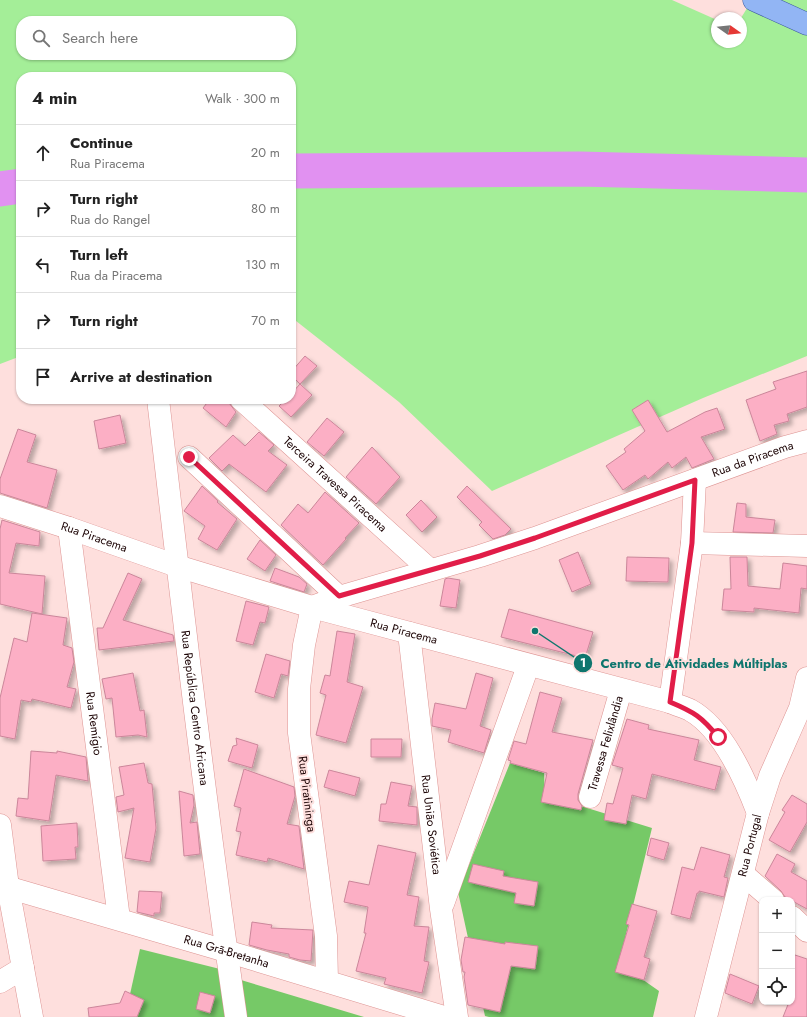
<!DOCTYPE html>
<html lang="en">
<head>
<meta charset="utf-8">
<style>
	:root { --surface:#fff; --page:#f6f6f6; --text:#222; --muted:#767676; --line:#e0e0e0 }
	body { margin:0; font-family:Jost,sans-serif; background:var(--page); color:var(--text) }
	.controls { position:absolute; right:12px; bottom:12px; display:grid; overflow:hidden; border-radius:8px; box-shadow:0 1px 3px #0004 }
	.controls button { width:36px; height:36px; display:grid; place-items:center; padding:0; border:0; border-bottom:1px solid var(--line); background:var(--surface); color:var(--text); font:20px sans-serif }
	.compass { position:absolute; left:711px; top:12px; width:36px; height:36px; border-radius:50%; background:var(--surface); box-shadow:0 1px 3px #0004; rotate:105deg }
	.stop { position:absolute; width:12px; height:12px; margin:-9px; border:3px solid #e11d48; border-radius:50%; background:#fff }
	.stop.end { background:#e11d48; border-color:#fff; box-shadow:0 1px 4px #0008 }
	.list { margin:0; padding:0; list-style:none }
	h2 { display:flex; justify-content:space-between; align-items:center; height:52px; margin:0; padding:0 16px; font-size:17px }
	h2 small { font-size:13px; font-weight:400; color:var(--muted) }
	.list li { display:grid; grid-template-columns:26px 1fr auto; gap:12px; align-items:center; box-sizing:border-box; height:56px; padding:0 16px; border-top:1px solid var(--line) }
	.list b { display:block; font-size:15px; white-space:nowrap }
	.list p { margin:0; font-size:13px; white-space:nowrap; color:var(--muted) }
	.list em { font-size:13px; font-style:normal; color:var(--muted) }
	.icon { flex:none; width:22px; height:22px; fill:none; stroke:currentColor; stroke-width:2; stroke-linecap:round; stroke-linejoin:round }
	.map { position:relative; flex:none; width:807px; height:1017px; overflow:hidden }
	.search { position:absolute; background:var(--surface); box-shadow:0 1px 3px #0004; left:16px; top:16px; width:280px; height:44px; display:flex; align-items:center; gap:10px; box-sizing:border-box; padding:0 14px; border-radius:16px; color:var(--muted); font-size:15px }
	.panel { position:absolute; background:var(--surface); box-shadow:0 1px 3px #0004; left:16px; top:72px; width:280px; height:332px; border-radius:16px }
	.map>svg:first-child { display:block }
</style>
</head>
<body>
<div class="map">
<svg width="807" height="1017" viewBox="0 0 807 1017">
	<defs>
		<filter id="shadow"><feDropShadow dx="3.5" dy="3.5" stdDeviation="2" flood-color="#0004"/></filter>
	</defs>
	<rect width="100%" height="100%" fill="#fedfdd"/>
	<path fill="#a4ee98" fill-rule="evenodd" d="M0 0H672L717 20V42H741V18L752 0H807V356L703 398 492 491 399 402 291 317V77H21V356L0 364ZM21 21H291V55H21Z"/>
	<g fill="#76c967">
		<path d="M510 763 544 773 545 795 652 828 619 963 659 991 653 1017H489L485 1016 458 892Z"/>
		<path d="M140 949 220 969 227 1017H125Z"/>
		<path d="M241 980 364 1017H247Z"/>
	</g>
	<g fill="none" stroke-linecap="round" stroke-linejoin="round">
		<g stroke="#e191f1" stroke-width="35">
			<path d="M291 171 580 169 807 175"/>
			<path d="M0 189 21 186"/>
		</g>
	</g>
	<g fill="#fcafc5" stroke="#cb869a" filter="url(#shadow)">
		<path d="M305 356 317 366 300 384 291 375V372Z"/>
		<path d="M807 371V407L787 414 789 421 774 425 777 434 760 441 746 400 776 389 773 382Z"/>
		<path d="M300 384 312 395 291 417 279 406 286 399H291V394Z"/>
		<path d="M210 399H229V403L236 412 226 427 203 408Z"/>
		<path d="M648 400 667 432 705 412 717 408 725 429 701 437 714 459 692 468 686 457 672 468 668 462 648 479 645 475 623 490 606 466 626 452 624 449 645 431 632 410Z"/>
		<path d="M120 415 126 443 99 449 94 421Z"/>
		<path d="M327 418 344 432 324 456 307 442Z"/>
		<path d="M18 429 36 435 27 462 57 470 47 508 0 493V479Z"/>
		<path d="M259 432 274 445 268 451 287 465 266 492 229 464 222 471 209 458 233 435 245 446Z"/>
		<path d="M372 447 400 477 376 504 346 477Z"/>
		<path d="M202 486 218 501 217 502 237 519 217 550 198 539 205 526 184 511Z"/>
		<path d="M467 486 511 529 505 535 493 539 479 525 482 522 457 497Z"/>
		<path d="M325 492 359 523 345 538 346 539 323 565 281 525 298 504 308 513Z"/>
		<path d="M421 500 437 517 422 532 406 515Z"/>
		<path d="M737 503 746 504V517L775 520 773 533 733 532Z"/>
		<path d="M2 520 40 532 39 546 16 543 9 573 45 576 42 614 0 604V529Z"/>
		<path d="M260 540 276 555 265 571 247 559Z"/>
		<path d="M578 552 591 584 572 592 559 560Z"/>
		<path d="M627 557 669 558 668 582 626 581Z"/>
		<path d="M730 557H747L748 586 780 589 783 563 807 566V589L801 588 799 613 754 608V612L722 610 724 589H731Z"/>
		<path d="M275 568 299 577 307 584 304 592 270 581Z"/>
		<path d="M128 573 142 579 123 620 173 635 174 641 99 650 97 628H103Z"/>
		<path d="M448 578 460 580 456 608 440 606 445 579Z"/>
		<path d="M246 601 269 607 265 623 260 622 253 645 236 641Z"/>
		<path d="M509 609 593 632 585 658 501 637Z"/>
		<path d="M32 613 67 618 63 645 72 648 74 662 67 687 76 689 71 708 32 699 31 702 21 700 15 739 0 736V698L14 638 27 642Z"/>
		<path d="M337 631 355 634 347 682 363 687 346 743 316 735 326 695 320 693 325 675 330 676Z"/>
		<path d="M266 654 290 661 288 676 281 674 274 698 255 692Z"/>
		<path d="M133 673 140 711 144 710 147 737 138 735 116 737 112 698 106 699 102 679Z"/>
		<path d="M476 673 493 678 480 726 491 730 484 753 448 742 451 730 432 726V719L435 703 466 709Z"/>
		<path d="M540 692 562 698 552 732 593 740 578 794V800L582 806 581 810 541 802 547 773 510 763 511 761 508 760 514 741 526 744Z"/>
		<path d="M627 719 649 725 648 729 699 740 694 760 721 767 715 790 652 774 646 799 632 795 626 824 604 820 607 803 613 804 623 768 612 765Z"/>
		<path d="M236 738 258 745 252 768 228 761 233 746 237 745Z"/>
		<path d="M371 739H402L401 757H371Z"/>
		<path d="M31 751 57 753V751L86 757 88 781 56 775 49 821 16 816 18 798 28 799Z"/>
		<path d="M144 763 148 783 152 784 156 828 150 862 125 858 134 808 118 812 116 797 124 795 119 767Z"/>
		<path d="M244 769 294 787 295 796 287 824 299 826 304 869 268 858 267 862 236 855 241 832 236 831 241 808 234 806Z"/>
		<path d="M329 770 360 778 355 796 324 787Z"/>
		<path d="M391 782 412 786 408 806 417 807V825L379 821 381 804H386Z"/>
		<path d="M179 791 193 795 194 805 190 823 197 822 200 854 184 856Z"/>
		<path d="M792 795 807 804V822L790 852 769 840 785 812 782 810Z"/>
		<path d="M77 823 78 847H75L76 859 43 861 41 826Z"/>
		<path d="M651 838 669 843 664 860 647 855Z"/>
		<path d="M378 845 416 853 407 895 419 897 414 926 429 927 424 961 429 962 422 993 384 984 386 978 356 971 366 933H364L368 907 344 902 349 881 369 885Z"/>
		<path d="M701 847 730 855 724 877 728 878 724 897 699 891V893H697L690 919 671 914 682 867 694 870Z"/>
		<path d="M777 854 795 864 791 872 807 881V909L785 897 781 891 765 876Z"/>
		<path d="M473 864 504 871 503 876 538 882 534 906 514 903 516 893 468 882Z"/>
		<path d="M139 891 162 892 160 913H154V916L137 912Z"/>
		<path d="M632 904 657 911 644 957 650 959 644 980 615 972 629 925 626 924Z"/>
		<path d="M252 922 272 925 271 928 313 930 311 961 300 960 289 957V954L267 950 249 945Z"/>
		<path d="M465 937 505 944V942L538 946 535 969 511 966 500 1012 468 1005 464 977 465 972H463L461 960Z"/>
		<path d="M792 954 807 959V1017H783L789 1002H792Z"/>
		<path d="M730 974 759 986 752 1004 725 993Z"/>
		<path d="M125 991 144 1000 137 1017H89L88 1008 120 1003Z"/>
		<path d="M200 992 215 996 210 1013 196 1009Z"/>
	</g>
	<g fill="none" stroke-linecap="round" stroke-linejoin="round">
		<defs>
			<g id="minor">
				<path id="s1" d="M158 399C182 605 206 812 236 1017"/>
				<path id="s2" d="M241 399 430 570"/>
				<path d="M189 457 339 597"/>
				<path id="s3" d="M0 506 69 528 177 566 312 607 670 702C676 705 684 707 690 710 723 728 745 779 758 813"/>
				<path id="s4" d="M69 528 119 919"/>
				<path d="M692 543 807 546"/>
				<path id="s5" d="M409 633 441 909 457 1017"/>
				<path d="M670 702 692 543 695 480"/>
				<path id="s6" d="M590 797 621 690"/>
				<path d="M0 825 8 887 32 1017"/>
				<path d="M743 874 773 900"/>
				<path id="s7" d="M0 885 226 951 444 1017"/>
				<path d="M443 904 528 666"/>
				<path d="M792 917 807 931"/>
				<path id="s8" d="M327 981 326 936 299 733V689L304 645 312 607 339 597 480 556 535 538 785 447 807 441"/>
				<path d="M0 982 23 968"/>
				<path id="s9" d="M706 1017 758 813 770 776 800 708 807 678"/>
			</g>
			<path id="major" d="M754 0 807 24"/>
		</defs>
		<use href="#minor" stroke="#dd9493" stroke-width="23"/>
		<use href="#major" stroke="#3a579b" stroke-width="23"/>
		<use href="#minor" stroke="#fff" stroke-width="22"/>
		<use href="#major" stroke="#92b5f4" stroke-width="22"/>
	</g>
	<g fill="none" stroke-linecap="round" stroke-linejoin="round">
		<path stroke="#e11d48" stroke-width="5" d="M189 457 339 596 480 556 535 538 695 480 692 543 670 702C694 712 702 717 718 737"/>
	</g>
	<g text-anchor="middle" stroke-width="4" stroke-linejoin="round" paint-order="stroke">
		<g font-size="12" fill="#1c0405" stroke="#fedfdd">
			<text dy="4" stroke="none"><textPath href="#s8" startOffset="842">Rua da Piracema</textPath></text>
			<text dy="4" stroke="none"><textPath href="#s2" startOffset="127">Terceira Travessa Piracema</textPath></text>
			<text dy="4" stroke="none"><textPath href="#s3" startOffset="99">Rua Piracema</textPath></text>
			<text dy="4" stroke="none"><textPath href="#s3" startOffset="423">Rua Piracema</textPath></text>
			<text dy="4" stroke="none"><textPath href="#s1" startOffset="311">Rua República Centro Africana</textPath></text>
			<text dy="4" stroke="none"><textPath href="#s4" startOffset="197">Rua Remígio</textPath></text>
			<text dy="4" stroke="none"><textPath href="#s6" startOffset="56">Travessa Felixlândia</textPath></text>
			<text transform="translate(307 794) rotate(83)" y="4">Rua Piratininga</text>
			<text dy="4" stroke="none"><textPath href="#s5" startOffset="193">Rua União Soviética</textPath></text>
			<text dy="4" stroke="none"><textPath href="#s9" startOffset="177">Rua Portugal</textPath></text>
			<text dy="4" stroke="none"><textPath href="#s7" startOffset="236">Rua Grã-Bretanha</textPath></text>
		</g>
	</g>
	<path fill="none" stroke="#0f766e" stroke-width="1.5" d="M535 631L583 663"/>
	<g fill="#0f766e" stroke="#fedfdd" stroke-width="1.5">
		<circle cx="535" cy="631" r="4"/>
		<circle cx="583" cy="663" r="10"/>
	</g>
	<g font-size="12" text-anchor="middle" font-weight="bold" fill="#fff">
		<text x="583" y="667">1</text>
	</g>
	<g font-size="13" text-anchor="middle" font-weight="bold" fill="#0f766e" stroke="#fedfdd" stroke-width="4" stroke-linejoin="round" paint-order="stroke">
		<text x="694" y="668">Centro de Atividades Múltiplas</text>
	</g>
</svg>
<div class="controls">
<button>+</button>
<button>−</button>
<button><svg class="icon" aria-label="locate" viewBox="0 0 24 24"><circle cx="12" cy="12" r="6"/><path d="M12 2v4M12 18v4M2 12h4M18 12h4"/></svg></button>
</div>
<svg class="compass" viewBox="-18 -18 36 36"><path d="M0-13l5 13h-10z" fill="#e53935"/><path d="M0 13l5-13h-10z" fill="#767676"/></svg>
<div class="stop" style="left:718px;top:737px"></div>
<div class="stop end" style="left:189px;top:457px"></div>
<div class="search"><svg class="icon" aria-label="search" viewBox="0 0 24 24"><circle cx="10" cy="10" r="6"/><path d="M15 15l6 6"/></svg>Search here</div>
<section class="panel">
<h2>4 min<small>Walk · 300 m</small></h2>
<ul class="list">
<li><svg class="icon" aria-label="ahead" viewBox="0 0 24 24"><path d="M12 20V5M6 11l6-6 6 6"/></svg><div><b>Continue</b><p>Rua Piracema</p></div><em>20 m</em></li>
<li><svg class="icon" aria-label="right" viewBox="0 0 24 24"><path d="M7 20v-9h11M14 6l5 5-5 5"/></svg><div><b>Turn right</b><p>Rua do Rangel</p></div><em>80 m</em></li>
<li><svg class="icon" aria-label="left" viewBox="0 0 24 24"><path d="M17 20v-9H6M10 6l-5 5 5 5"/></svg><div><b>Turn left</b><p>Rua da Piracema</p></div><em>130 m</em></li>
<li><svg class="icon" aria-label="right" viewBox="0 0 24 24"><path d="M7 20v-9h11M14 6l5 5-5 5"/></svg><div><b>Turn right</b></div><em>70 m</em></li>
<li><svg class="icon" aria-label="arrive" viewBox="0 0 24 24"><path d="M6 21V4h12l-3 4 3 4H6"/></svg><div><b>Arrive at destination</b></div></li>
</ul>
</section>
</div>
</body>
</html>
